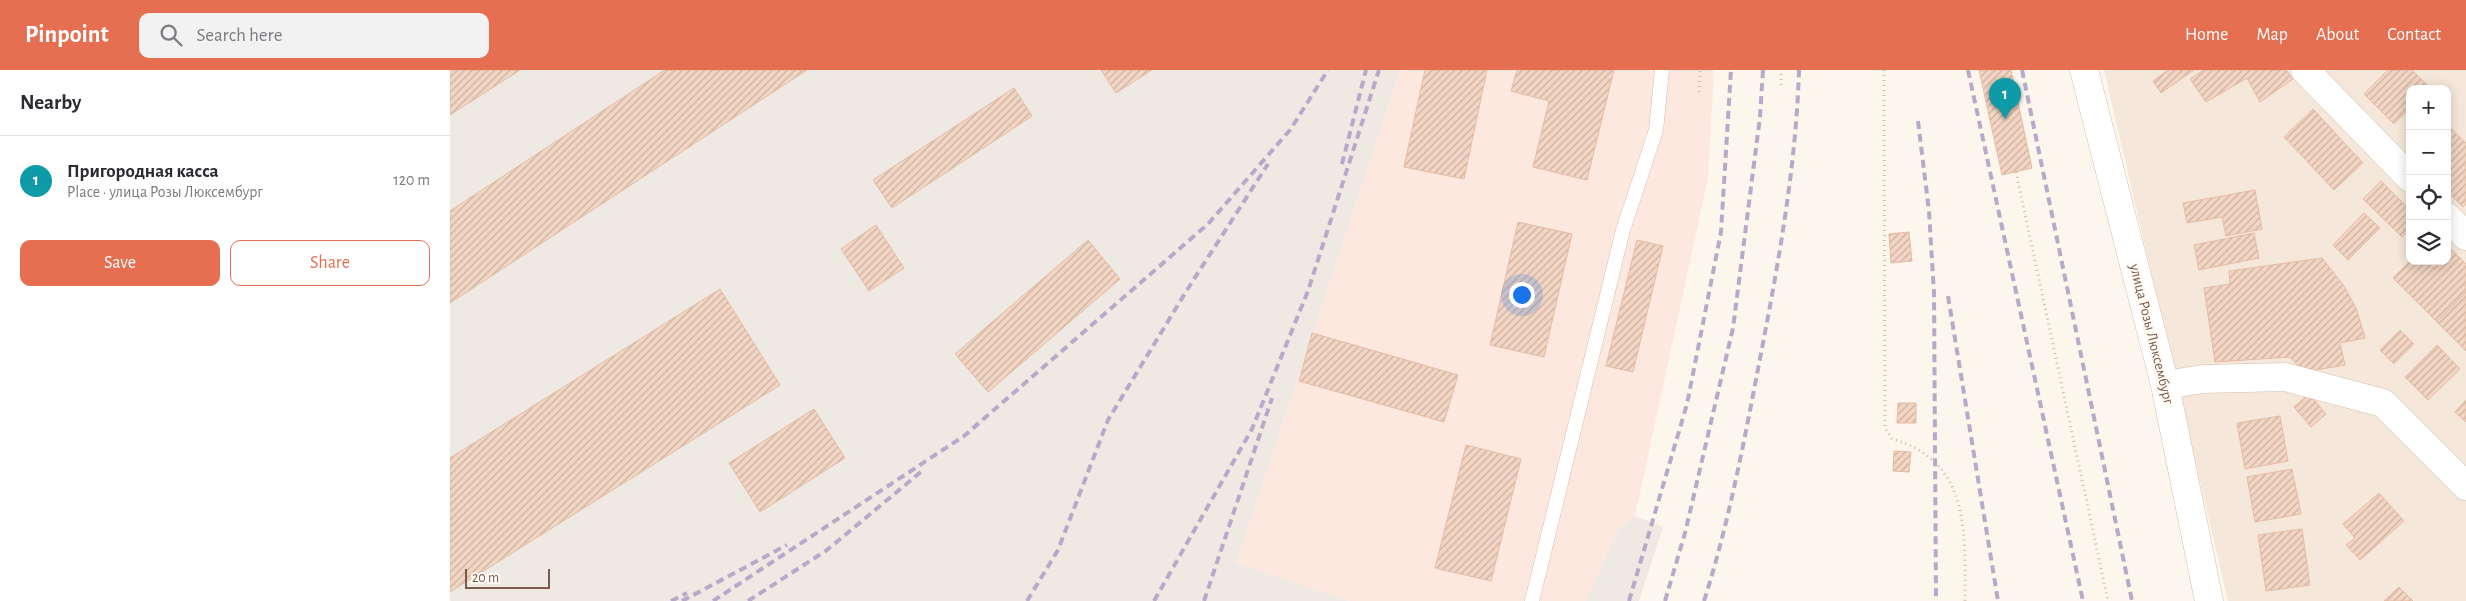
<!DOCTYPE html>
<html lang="en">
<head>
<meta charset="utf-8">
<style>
	:root { --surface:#fff; --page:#f2f2f3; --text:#2b2b33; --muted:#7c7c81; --line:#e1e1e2; --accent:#e76f51 }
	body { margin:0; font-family:"Alegreya Sans",sans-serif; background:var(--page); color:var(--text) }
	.controls { position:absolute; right:15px; top:15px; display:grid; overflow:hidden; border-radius:10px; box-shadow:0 2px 12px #0003 }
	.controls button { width:45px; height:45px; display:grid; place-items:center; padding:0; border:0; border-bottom:1px solid var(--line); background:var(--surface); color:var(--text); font:25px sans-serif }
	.scale { position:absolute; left:15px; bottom:12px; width:85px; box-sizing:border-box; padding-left:5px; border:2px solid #7a5c4d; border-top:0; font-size:14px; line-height:18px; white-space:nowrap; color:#7a5c4d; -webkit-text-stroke:4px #fffaf3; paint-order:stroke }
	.you { position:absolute; left:1071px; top:224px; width:18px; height:18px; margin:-12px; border:4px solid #fff; border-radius:50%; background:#1a73e8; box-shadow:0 0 0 8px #1a73e833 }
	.badge { display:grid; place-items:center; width:32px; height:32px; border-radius:50%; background:var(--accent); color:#fff; font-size:16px; font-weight:700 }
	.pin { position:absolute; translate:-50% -41px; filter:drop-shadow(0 1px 2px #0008) }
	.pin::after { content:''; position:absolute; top:26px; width:18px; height:15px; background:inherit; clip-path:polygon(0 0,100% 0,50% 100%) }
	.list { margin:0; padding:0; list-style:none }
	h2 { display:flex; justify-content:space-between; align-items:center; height:65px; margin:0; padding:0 20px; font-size:21px }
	h2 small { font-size:16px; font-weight:400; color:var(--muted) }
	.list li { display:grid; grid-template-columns:32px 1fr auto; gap:15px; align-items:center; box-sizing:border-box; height:90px; padding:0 20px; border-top:1px solid var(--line) }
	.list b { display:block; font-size:19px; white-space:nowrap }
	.list p { margin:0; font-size:16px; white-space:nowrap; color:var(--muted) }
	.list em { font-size:16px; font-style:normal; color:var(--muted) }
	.actions { display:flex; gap:10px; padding:15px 20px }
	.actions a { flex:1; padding:11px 0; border:1px solid var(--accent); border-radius:10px; text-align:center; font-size:18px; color:var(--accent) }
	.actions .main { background:var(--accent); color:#fff }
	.icon { flex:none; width:28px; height:28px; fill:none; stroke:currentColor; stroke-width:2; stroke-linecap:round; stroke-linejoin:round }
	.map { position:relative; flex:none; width:2016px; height:531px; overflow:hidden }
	header { display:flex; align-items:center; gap:30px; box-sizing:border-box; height:70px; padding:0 25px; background:var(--accent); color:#fff }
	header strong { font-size:24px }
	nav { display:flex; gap:28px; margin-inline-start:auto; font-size:18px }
	.search { width:350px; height:45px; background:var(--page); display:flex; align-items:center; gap:12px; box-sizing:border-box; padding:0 18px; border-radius:10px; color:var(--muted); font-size:19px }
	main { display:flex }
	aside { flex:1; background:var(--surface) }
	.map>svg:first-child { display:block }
</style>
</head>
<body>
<header>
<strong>Pinpoint</strong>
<div class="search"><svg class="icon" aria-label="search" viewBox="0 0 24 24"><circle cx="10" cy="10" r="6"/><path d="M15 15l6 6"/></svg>Search here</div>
<nav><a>Home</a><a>Map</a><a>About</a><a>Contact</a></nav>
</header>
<main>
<aside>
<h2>Nearby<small></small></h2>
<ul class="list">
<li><span class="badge" style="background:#0f9aa8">1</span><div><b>Пригородная касса</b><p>Place · улица Розы Люксембург</p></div><em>120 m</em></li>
</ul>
<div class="actions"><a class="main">Save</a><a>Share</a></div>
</aside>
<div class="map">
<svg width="2016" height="531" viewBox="0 0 2016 531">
	<defs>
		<pattern id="building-hatch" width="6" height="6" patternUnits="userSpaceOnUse" patternTransform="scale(1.25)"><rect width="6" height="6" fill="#f3d5c3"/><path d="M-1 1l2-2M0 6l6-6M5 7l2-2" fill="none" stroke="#cab0a1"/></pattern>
	</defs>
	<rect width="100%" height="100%" fill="#fdf6ec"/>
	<path fill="#f5e8da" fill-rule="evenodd" d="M1654 0H2016V531H1778ZM1960 19H1997V191H1960Z"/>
	<path fill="#fde8e0" d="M950 0H1264L1258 108 1185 446 1167 461 1136 531H899L786 493Z"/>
	<g fill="#efe9e4">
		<path d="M0 0H950L786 493 899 531H0Z"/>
		<path d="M1185 446 1213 457 1189 531H1136L1167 461Z"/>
	</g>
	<g fill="url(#building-hatch)" stroke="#e6bba3">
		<path d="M0 0H70L0 45Z"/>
		<path d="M215 0H357L0 233V141Z"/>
		<path d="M651 0H702L666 23Z"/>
		<path d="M975 0H1037L1014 109 954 97Z"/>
		<path d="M1067 0H1164L1137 110 1083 97 1099 31 1061 21Z"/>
		<path d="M1529 0H1561L1582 98 1552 105Z"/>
		<path d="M1718 0H1744L1711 23 1703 11Z"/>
		<path d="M1754 0H1836L1843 9 1810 32 1797 8 1756 32 1740 9Z"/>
		<path d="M1938 0H1962L1980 18 1960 19V38L1944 54 1914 24Z"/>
		<path d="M564 18 582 46 442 138 423 110Z"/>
		<path d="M1863 39 1913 93 1884 120 1834 67Z"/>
		<path d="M1997 55 2016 73V134L2013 137 1997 121Z"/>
		<path d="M1931 111 1960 140V159L1952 167 1913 129Z"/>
		<path d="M1805 120 1812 159 1776 166 1772 147 1737 153 1733 133Z"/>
		<path d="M1914 143 1930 158 1898 190 1883 175Z"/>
		<path d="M1068 152 1122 164 1094 287 1040 275Z"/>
		<path d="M426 155 454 198 419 221 391 179Z"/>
		<path d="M1459 162 1462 191 1441 193 1439 164Z"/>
		<path d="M1804 163 1809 188 1749 200 1744 175Z"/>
		<path d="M638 170 670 209 538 322 505 284Z"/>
		<path d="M1187 170 1213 176 1183 302 1156 296Z"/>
		<path d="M2002 180 2016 194V222L1987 252 1943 208 1960 191H1977L1984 198 1990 191H1997V184Z"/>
		<path d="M1872 188 1894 216 1906 238 1915 268 1890 273 1895 295 1854 302 1840 287 1765 292 1754 218 1780 214 1779 201Z"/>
		<path d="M270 219 330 315 0 522V388Z"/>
		<path d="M2016 222V281L1987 252Z"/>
		<path d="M1950 260 1964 274 1944 294 1930 280Z"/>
		<path d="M862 263 1008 305 994 352 849 311Z"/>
		<path d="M1987 275 2010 299 1978 330 1955 307Z"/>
		<path d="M1859 324 1876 344 1861 357 1844 337Z"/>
		<path d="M2016 330V352L2005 342Z"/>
		<path d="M1448 333H1466V353H1447Z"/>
		<path d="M364 339 395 388 310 442 279 393Z"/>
		<path d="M1830 346 1838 391 1795 399 1787 353Z"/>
		<path d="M1016 375 1071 389 1041 511 985 498Z"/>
		<path d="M1444 381 1461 382 1459 402 1443 401Z"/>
		<path d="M1842 399 1851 444 1805 452 1797 407Z"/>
		<path d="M1929 423 1954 451 1910 490 1896 475 1905 468 1893 454Z"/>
		<path d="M1852 459 1860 515 1816 521 1808 465Z"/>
		<path d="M1949 517 1963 531H1934Z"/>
	</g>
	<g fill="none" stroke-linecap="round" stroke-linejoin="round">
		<defs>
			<path id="service" d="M1082 531 1173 160 1206 60 1212 0"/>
			<g id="minor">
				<path d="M1855 0 1960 108"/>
				<path d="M1997 147 2016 166"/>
				<path d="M1715 315 1753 309 1835 307 1933 333 2016 416"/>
			</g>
			<path id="tertiary" d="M1634 0 1715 315 1759 531"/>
		</defs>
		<use href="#service" stroke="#d1beb0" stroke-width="15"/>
		<use href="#minor" stroke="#d1beb0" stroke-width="29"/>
		<use href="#tertiary" stroke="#d1beb0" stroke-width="29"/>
		<g stroke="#d9b8a5" stroke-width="3" stroke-dasharray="1 4" stroke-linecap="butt">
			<path d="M1434 0 1435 358 1442 369C1521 391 1515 464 1515 531"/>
			<path d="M1331 15V0"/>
			<path d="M1249 22 1250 0"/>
			<path d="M1566 102 1658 531"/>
		</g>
		<use href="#service" stroke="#fff" stroke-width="14"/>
		<use href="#minor" stroke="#fff" stroke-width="28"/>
		<use href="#tertiary" stroke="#fff" stroke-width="28"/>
		<g stroke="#b9a8c9" stroke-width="4" stroke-dasharray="8 5" stroke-linecap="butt">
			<path d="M1518 0 1633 531"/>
			<path d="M1572 0 1682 531"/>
			<path d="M1468 51 1479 141 1484 223 1486 531"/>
			<path d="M892 94 916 0"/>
			<path d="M1498 226 1548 531"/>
			<path d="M221 531 237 523"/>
			<path d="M232 531 337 475"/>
			<path d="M263 531 514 366 758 154 840 60 878 0"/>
			<path d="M298 531 377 480 472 401"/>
			<path d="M577 531 608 480 658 350 737 220 818 94"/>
			<path d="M704 531 802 359 858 221 929 0"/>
			<path d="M754 531 822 328"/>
			<path d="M1179 531 1237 334 1271 162 1281 0"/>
			<path d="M1215 531 1235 463 1283 258 1310 47 1313 0"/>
			<path d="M1254 531C1278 456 1293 377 1308 299 1327 201 1346 100 1349 0"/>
		</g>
	</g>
	<g text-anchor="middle" stroke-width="5" stroke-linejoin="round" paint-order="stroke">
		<g font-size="15" fill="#7a5c4d" stroke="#fffaf3">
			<text transform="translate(1702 264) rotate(76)" y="5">улица Розы Люксембург</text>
		</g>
	</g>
</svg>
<div class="controls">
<button>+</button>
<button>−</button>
<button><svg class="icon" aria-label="locate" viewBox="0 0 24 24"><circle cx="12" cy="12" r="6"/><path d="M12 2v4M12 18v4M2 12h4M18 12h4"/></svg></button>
<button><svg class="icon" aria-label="layers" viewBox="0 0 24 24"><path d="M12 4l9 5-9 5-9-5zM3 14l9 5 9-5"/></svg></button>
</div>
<div class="scale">20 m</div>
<div class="you"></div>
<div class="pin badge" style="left:1555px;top:49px;background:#0f9aa8">1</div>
</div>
</main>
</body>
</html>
